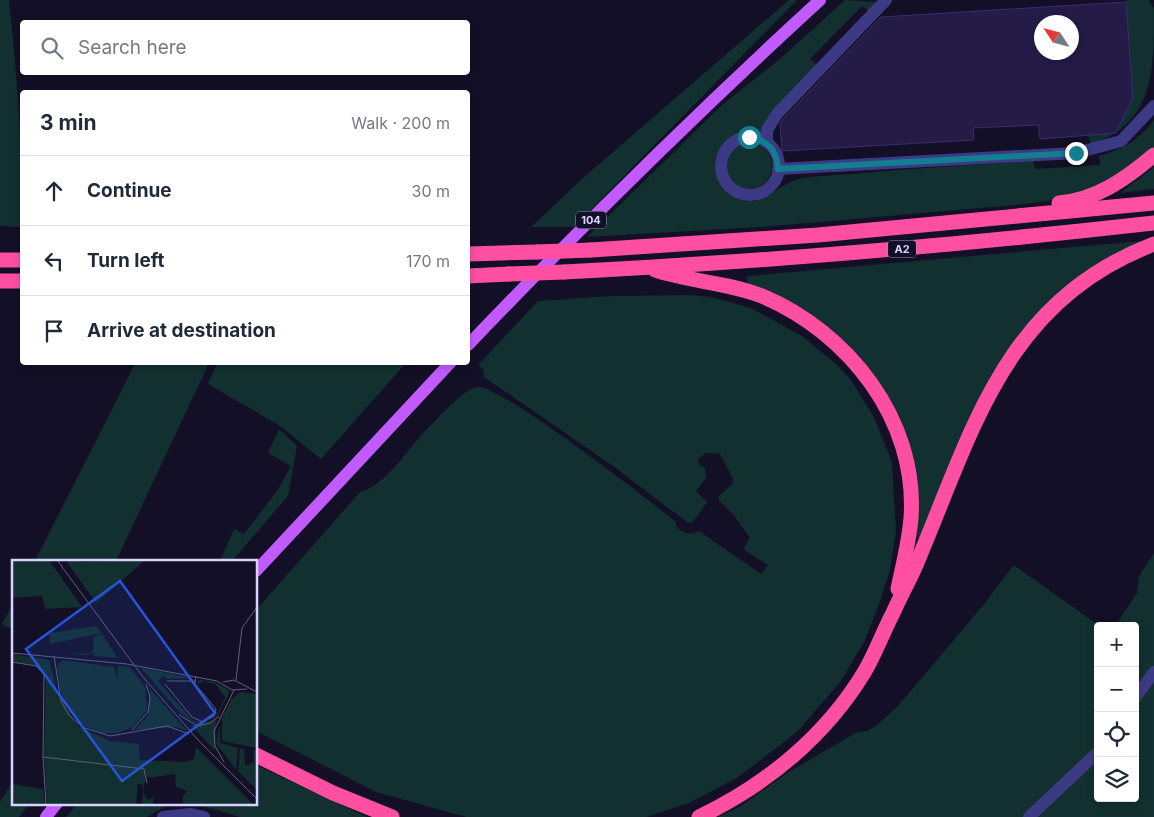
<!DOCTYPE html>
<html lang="en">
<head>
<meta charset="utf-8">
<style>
	:root { --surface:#fff; --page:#f6f6f7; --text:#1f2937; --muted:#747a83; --line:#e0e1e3 }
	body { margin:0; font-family:Inter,sans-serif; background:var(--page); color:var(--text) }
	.controls { position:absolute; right:15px; bottom:15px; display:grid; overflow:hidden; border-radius:5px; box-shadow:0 2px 8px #0003 }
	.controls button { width:45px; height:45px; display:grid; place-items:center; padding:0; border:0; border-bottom:1px solid var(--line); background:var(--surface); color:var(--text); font:25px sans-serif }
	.compass { position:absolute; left:1034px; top:15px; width:45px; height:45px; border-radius:50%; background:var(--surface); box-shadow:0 2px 8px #0003; rotate:306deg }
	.stop { position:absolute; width:15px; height:15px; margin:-11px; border:4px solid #117e91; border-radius:50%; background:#fff }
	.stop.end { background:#117e91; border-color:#fff; box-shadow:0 1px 5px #0008 }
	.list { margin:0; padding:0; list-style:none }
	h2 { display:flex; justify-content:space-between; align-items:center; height:65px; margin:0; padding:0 20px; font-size:21px }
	h2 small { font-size:16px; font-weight:400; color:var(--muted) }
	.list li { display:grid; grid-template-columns:32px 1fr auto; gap:15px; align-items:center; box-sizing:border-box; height:70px; padding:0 20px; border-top:1px solid var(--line) }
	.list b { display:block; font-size:19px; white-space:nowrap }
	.list em { font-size:16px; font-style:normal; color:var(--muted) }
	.icon { flex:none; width:28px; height:28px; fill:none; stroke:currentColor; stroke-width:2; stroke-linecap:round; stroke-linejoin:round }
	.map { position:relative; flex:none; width:1154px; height:817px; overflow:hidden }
	.search { position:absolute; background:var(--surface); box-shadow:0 2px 8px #0003; left:20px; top:20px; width:450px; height:55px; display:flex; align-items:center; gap:12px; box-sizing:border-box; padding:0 18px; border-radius:5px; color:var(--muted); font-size:19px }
	.panel { position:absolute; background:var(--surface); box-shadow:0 2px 8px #0003; left:20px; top:90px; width:450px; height:275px; border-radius:5px }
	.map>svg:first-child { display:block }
</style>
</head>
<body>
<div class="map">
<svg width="1154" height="817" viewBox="0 0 1154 817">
	<rect width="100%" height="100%" fill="#130f26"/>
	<g fill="#12302f">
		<path d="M0 0H9C17 76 23 151 22 227L0 226Z"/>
		<path d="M789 0H797L574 227H531L583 178Z"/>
		<path d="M845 0 875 2 870 12 862 6 810 59 818 66 763 134C733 129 703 150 720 182 726 193 737 201 751 201 770 200 782 182 802 178 821 175 843 175 862 173 919 168 976 165 1033 161L1035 169 1100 165 1099 156C1122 150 1140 139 1154 120V149L1132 168 1080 196 1026 204 761 227 587 237 722 105 781 58Z"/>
		<path d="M1126 0H1149L1154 9C1154 73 1154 123 1091 144L1088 135 1116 133 1133 98Z"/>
		<circle cx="749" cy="166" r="23"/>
		<path d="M1154 167V189L1120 193Z"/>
		<path d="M1141 241 1038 316 919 539 916 536C930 423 856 317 748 286L747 276Z"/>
		<path d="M690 295 711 297 751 308 802 336 835 363 851 380 875 419 892 463 896 531 890 570 879 604 864 642 841 681 797 732 737 778 689 803 647 817H466L376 792 256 731V610L360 492C388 484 406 450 426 430 437 420 463 388 478 387 501 385 650 501 676 522V526C684 534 688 535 699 531L761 574 768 565 743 549 750 538 733 514 719 501V496L733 483V479L720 454 706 453 698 459 699 464 705 468 706 478 696 491 707 502 693 522 688 523 613 466 484 377V370L478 365 538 301 611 296Z"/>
		<path d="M136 362 209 363 116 561H35Z"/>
		<path d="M217 363V362L406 363 321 459 280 426 208 384Z"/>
		<path d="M279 429 297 446 288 496 232 561H220L234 529 244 534 277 491 291 466 268 453Z"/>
		<path d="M1154 553V817H718L741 806 787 773 857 732 867 731 877 725 898 706 985 603 1012 567 1015 566 1100 626H1098V798H1135V626H1115L1137 593 1139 576Z"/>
		<path d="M14 602V630L2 624Z"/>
		<path d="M256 765 367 817H240L192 803H256Z"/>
		<path d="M14 779V803H30L19 817H0V802Z"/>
		<path d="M78 803H187L164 807 147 817H66Z"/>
	</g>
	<path fill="#241b47" stroke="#3b2d73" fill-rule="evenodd" d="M1126 2 1133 98 1116 133 1040 139 1038 125 973 128 974 140 782 151 780 124 783 119 881 17ZM1042 22H1072V52H1042Z"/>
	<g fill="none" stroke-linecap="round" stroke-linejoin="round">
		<g stroke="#3d3a85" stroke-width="12">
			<circle cx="750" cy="166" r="29"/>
			<path d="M767 143V130L777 114 886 0"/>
			<path d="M778 169 1076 153 1121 141 1154 106"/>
			<path d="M1135 698 1154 672"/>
			<path d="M163 817 191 814 204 817"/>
			<path d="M1029 817 1098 752"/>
		</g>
		<g stroke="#c25bff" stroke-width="12">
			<path d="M468 345C581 227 699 111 820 0"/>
			<path d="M256 571 451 362"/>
			<path d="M46 817 57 803"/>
		</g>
		<g stroke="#ff4fa3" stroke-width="15">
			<path d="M1059 203C1096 200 1126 179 1154 155"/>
			<path d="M591 250 818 235 1154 203"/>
			<path d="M468 254 537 252"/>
			<path d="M0 260H22"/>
			<path d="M655 270C690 282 727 282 762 296 848 332 918 420 911 518 909 542 903 565 898 589"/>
			<path d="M564 272C761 262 958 245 1154 223"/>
			<path d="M468 276 509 274"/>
			<path d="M0 281H22"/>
			<path d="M256 755 333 793 392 817"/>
			<path d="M699 817C766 785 826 736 865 671 876 652 883 632 893 613 900 597 909 581 916 565 973 431 1003 302 1154 244"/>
		</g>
		<g stroke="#ff4fa3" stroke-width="15">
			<path d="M537 252 591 250"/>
			<path d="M509 274 564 272"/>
		</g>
	</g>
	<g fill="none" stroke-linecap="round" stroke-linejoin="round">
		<path stroke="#117e91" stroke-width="6" d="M749 137C768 140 777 150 778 169L1076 153"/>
	</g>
	<g text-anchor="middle" stroke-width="4" stroke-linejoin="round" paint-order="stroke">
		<g fill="#130f26" stroke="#9e99be" stroke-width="1">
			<rect x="576" y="211.5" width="30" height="17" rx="4"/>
			<rect x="888" y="240.5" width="28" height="17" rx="4"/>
		</g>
		<g font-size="11" font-weight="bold" fill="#d9d4ff">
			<text x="591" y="224">104</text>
			<text x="902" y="253">A2</text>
		</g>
	</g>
	<g transform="translate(12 560)">
		<rect width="245" height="245" fill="#130f26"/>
		<path d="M0 0H37L70 47 33 49 30 36 0 38ZM59 0 71 2 133 0 84 43 55 2ZM84 66 90 73 38 84 37 73ZM90 74 106 98 82 96V92L75 95 59 94 78 93 82 88 81 77ZM0 94 37 100 46 134 66 166 98 181 127 184 128 200 174 202 182 199 184 187 242 245H171V236L175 231 164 227 163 214 137 218 134 215 131 232 135 239H140L142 234 141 245H130L131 225 126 224 124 245H35L32 192 34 116 29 107 0 101ZM51 100 102 107 105 120 106 106 118 107 133 127 135 150 121 167 106 173H90L73 166 58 152 48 130 45 105ZM129 108 180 118 156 119 151 116 146 121 180 160 186 162 205 155 213 137 203 124 191 121 186 125V120H188L203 122 217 130 216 135 206 155 188 165 170 155ZM138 129 175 171 165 167 122 170 136 156ZM228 132 245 134V188L210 181V158L219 140ZM204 160 203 189 202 190 179 165ZM208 165V183L226 188 224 210 204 183ZM228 188 232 189 233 206 242 202 241 190H245V230L226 211ZM0 224 31 229 33 245H0Z" fill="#12302f"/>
		<path fill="none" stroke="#625e7d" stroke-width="1" d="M45 0 131 117 187 181 245 239M0 93 115 104 205 121 220 130 235 129M42 96 49 141 57 155 70 167 98 176 155 166 177 174M0 102 24 106 32 114 31 197 34 245M224 120 230 68 245 47M155 121H184M211 122 222 120 245 132M153 124 180 157 191 162 202 156 204 149 183 124 184 116M167 155 186 166 198 163 207 156M120 170 136 152 138 137 134 124M31 197 132 209 135 223M212 202 203 186 202 171 222 130"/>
		<path fill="#2655da" fill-opacity="0.15" stroke="#2655da" stroke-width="2.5" d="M108 21 203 153 110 221 14 89Z"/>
		<rect width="245" height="245" fill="none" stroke="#d9d4ff" stroke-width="2.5"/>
	</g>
</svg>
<div class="controls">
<button>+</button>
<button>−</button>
<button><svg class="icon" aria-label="locate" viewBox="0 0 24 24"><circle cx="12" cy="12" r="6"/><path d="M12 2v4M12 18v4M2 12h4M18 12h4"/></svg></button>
<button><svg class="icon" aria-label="layers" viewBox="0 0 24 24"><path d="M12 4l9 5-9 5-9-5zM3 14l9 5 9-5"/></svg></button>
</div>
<svg class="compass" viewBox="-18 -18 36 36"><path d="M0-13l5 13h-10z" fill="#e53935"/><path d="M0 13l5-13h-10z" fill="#747a83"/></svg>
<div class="stop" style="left:749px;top:137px"></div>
<div class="stop end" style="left:1076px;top:153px"></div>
<div class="search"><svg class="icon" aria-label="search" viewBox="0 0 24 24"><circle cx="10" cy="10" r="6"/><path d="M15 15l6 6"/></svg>Search here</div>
<section class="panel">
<h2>3 min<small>Walk · 200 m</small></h2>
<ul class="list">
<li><svg class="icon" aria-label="ahead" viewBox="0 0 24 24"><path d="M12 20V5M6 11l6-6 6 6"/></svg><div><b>Continue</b></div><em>30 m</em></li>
<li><svg class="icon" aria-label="left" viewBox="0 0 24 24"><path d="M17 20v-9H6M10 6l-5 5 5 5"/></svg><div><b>Turn left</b></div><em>170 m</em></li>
<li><svg class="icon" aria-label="arrive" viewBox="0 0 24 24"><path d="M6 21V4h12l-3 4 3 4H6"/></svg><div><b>Arrive at destination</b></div></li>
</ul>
</section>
</div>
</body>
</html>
